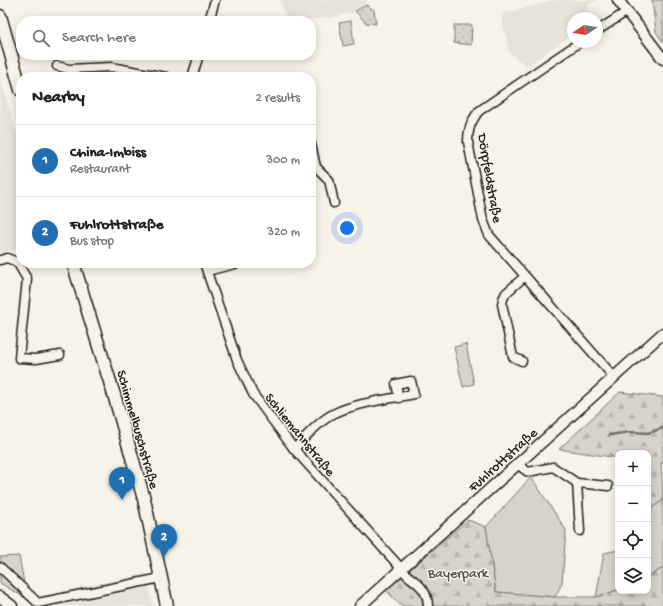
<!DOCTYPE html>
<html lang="en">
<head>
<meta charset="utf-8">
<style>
	:root { --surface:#fff; --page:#f6f6f6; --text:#202124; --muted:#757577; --line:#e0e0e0; --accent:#1f6fb2 }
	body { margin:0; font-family:"Gochi Hand",sans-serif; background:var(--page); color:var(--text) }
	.controls { position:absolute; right:12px; bottom:12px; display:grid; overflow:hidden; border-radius:8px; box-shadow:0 2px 10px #0003 }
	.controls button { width:36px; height:36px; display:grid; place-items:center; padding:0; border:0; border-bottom:1px solid var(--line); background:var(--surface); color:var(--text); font:20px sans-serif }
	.compass { position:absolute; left:567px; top:12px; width:36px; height:36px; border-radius:50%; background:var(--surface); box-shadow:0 2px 10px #0003; rotate:258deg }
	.you { position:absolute; left:347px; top:228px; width:14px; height:14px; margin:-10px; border:3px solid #fff; border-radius:50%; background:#1a73e8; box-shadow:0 0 0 6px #1a73e833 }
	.badge { display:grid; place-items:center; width:26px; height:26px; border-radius:50%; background:var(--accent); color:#fff; font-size:13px; font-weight:700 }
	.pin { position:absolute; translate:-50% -33px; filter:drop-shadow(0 1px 2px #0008) }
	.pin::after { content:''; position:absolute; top:21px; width:14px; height:12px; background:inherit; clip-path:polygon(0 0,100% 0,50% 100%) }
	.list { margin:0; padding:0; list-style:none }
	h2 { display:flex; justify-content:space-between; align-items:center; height:52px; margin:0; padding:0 16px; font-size:17px }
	h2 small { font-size:13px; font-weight:400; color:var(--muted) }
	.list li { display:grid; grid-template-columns:26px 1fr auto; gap:12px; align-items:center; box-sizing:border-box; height:72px; padding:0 16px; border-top:1px solid var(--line) }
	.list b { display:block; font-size:15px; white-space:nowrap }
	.list p { margin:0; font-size:13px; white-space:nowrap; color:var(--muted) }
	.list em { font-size:13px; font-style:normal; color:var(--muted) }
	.icon { flex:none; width:22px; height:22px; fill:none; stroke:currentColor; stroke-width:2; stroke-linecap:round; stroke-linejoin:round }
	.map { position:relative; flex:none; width:663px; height:606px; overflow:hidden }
	.search { position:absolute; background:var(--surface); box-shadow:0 2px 10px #0003; left:16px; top:16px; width:300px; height:44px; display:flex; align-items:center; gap:10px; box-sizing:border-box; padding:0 14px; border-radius:16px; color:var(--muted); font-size:15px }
	.panel { position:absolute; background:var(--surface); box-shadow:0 2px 10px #0003; left:16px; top:72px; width:300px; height:196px; border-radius:16px }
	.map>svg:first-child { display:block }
</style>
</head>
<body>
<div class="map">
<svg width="663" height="606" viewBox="0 0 663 606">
	<defs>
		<pattern id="forest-firs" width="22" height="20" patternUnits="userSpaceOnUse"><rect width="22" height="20" fill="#d7d3cb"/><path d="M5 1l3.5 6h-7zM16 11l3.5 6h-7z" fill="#b8b5ae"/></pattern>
		<pattern id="park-dots" width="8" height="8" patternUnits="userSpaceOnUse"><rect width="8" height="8" fill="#d7d3cb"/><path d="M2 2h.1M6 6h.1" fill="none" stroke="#b8b5ae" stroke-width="1.8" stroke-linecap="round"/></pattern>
	</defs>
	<rect width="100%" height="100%" fill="#f7f3e8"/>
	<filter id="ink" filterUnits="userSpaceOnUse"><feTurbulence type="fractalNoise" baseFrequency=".025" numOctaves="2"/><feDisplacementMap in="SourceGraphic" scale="8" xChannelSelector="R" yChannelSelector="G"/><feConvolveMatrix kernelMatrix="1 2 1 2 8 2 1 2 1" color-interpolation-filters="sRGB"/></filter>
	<g filter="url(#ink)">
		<g fill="#e6e3d9">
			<path d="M280 0H366L367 2 353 13 328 18 287 21Z"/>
			<path d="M555 0H597L586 7 592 18H573V34L527 66 509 52 501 14Z"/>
			<path d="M0 77 21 148V248L0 253Z"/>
			<path d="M146 573 153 606H34L27 599Z"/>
		</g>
		<g fill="#d7d3cb" stroke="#7a7874">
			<path d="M351 21 354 44 343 46 339 23Z"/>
			<path d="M466 344 474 384 463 387 454 347Z"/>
			<path d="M531 477 566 530 562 583 555 597 496 592 486 527Z"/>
			<path d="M663 500V568L648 577V528L652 508Z"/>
			<path d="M618 550V590L596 597 604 553Z"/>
			<path d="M19 556 27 599 0 583V557Z"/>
		</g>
		<g fill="url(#forest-firs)" stroke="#7a7874">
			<path d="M652 0H663V42L656 32Z"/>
			<path d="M620 392 663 397V463H661L663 500 652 508 648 492V453H618V458L559 449Z"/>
			<path d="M468 520 486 527 496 592 555 597H596L618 590V591H648V577L663 568V606H401L386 590Z"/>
		</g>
		<g fill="url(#park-dots)" stroke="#7a7874">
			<path d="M366 5 374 10 376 24 366 23 355 11Z"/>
			<path d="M454 25H472L471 45 454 43Z"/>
		</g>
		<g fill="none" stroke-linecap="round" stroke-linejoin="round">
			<path stroke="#72716c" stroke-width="2.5" d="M609 435 630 432 648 433 663 428"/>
			<defs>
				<g id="minor">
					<path d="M209 21 215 0"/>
					<path d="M597 31 626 12"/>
					<path d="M580 42 479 111C471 121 468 129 468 142L483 220 489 235 614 377"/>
					<path d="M57 66 69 69 111 67 166 77"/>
					<path d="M192 77 199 55"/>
					<path d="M311 144 316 167 329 180 334 203"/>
					<path d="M0 260 7 258 17 262 20 261"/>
					<path d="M17 262 27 279 19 358 36 359 60 355"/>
					<path d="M204 263 237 360 253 394 294 449 408 576C419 584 428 591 428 606"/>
					<path d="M207 271 239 263"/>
					<path d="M522 361 513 357 502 304 503 299 506 293 524 277"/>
					<path d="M294 449C306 437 318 422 333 414 354 403 390 399 414 394L411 381 396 384 399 398"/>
					<path d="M517 464 528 472 553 467 577 483 580 531"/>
					<path d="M577 483 608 486"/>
					<path d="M0 567 38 603 161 578"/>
				</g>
				<g id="tertiary">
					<path d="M618 0 663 59"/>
					<path d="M0 597 12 606"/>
					<path d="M360 606 663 333"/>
				</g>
				<g id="secondary">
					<path d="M0 16 21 90"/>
					<path d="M73 263 115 398 144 499 167 606"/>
				</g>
			</defs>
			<use href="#minor" stroke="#1c1c1c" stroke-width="11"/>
			<use href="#tertiary" stroke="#1c1c1c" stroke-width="13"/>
			<use href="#secondary" stroke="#1c1c1c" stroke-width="15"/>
			<use href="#minor" stroke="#f7f3e8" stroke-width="8"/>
			<use href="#tertiary" stroke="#f7f3e8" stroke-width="10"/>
			<use href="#secondary" stroke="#f7f3e8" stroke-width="12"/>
		</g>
	</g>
	<g text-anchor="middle" stroke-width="3" stroke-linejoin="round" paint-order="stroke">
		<g font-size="14" fill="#1c1c1c" stroke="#f7f3e8">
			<text transform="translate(491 178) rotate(80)" y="5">Dörpfeldstraße</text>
			<text transform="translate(139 429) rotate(74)" y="5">Schimmelbuschstraße</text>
			<text transform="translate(301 434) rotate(51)" y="5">Schliemannstraße</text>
			<text transform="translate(502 459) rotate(-42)" y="5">Fuhlrottstraße</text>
		</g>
		<g font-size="14" fill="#545351" stroke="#f7f3e8">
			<text x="458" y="577">Bayerpark</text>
		</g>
	</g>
</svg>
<div class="controls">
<button>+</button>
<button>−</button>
<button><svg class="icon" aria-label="locate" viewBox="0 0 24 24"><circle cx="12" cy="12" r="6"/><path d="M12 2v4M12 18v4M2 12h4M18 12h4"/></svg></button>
<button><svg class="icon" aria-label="layers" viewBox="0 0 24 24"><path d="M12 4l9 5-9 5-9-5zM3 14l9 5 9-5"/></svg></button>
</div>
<svg class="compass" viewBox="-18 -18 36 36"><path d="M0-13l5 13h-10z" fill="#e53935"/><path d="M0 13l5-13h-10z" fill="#757577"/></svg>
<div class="you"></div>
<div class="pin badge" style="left:122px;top:500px">1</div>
<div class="pin badge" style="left:164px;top:557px">2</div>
<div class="search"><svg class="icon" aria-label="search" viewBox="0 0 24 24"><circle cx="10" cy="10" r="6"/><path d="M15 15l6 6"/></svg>Search here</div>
<section class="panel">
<h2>Nearby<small>2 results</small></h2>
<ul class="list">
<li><span class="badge">1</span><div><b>China-Imbiss</b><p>Restaurant</p></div><em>300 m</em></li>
<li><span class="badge">2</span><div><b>Fuhlrottstraße</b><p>Bus stop</p></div><em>320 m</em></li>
</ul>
</section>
</div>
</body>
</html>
